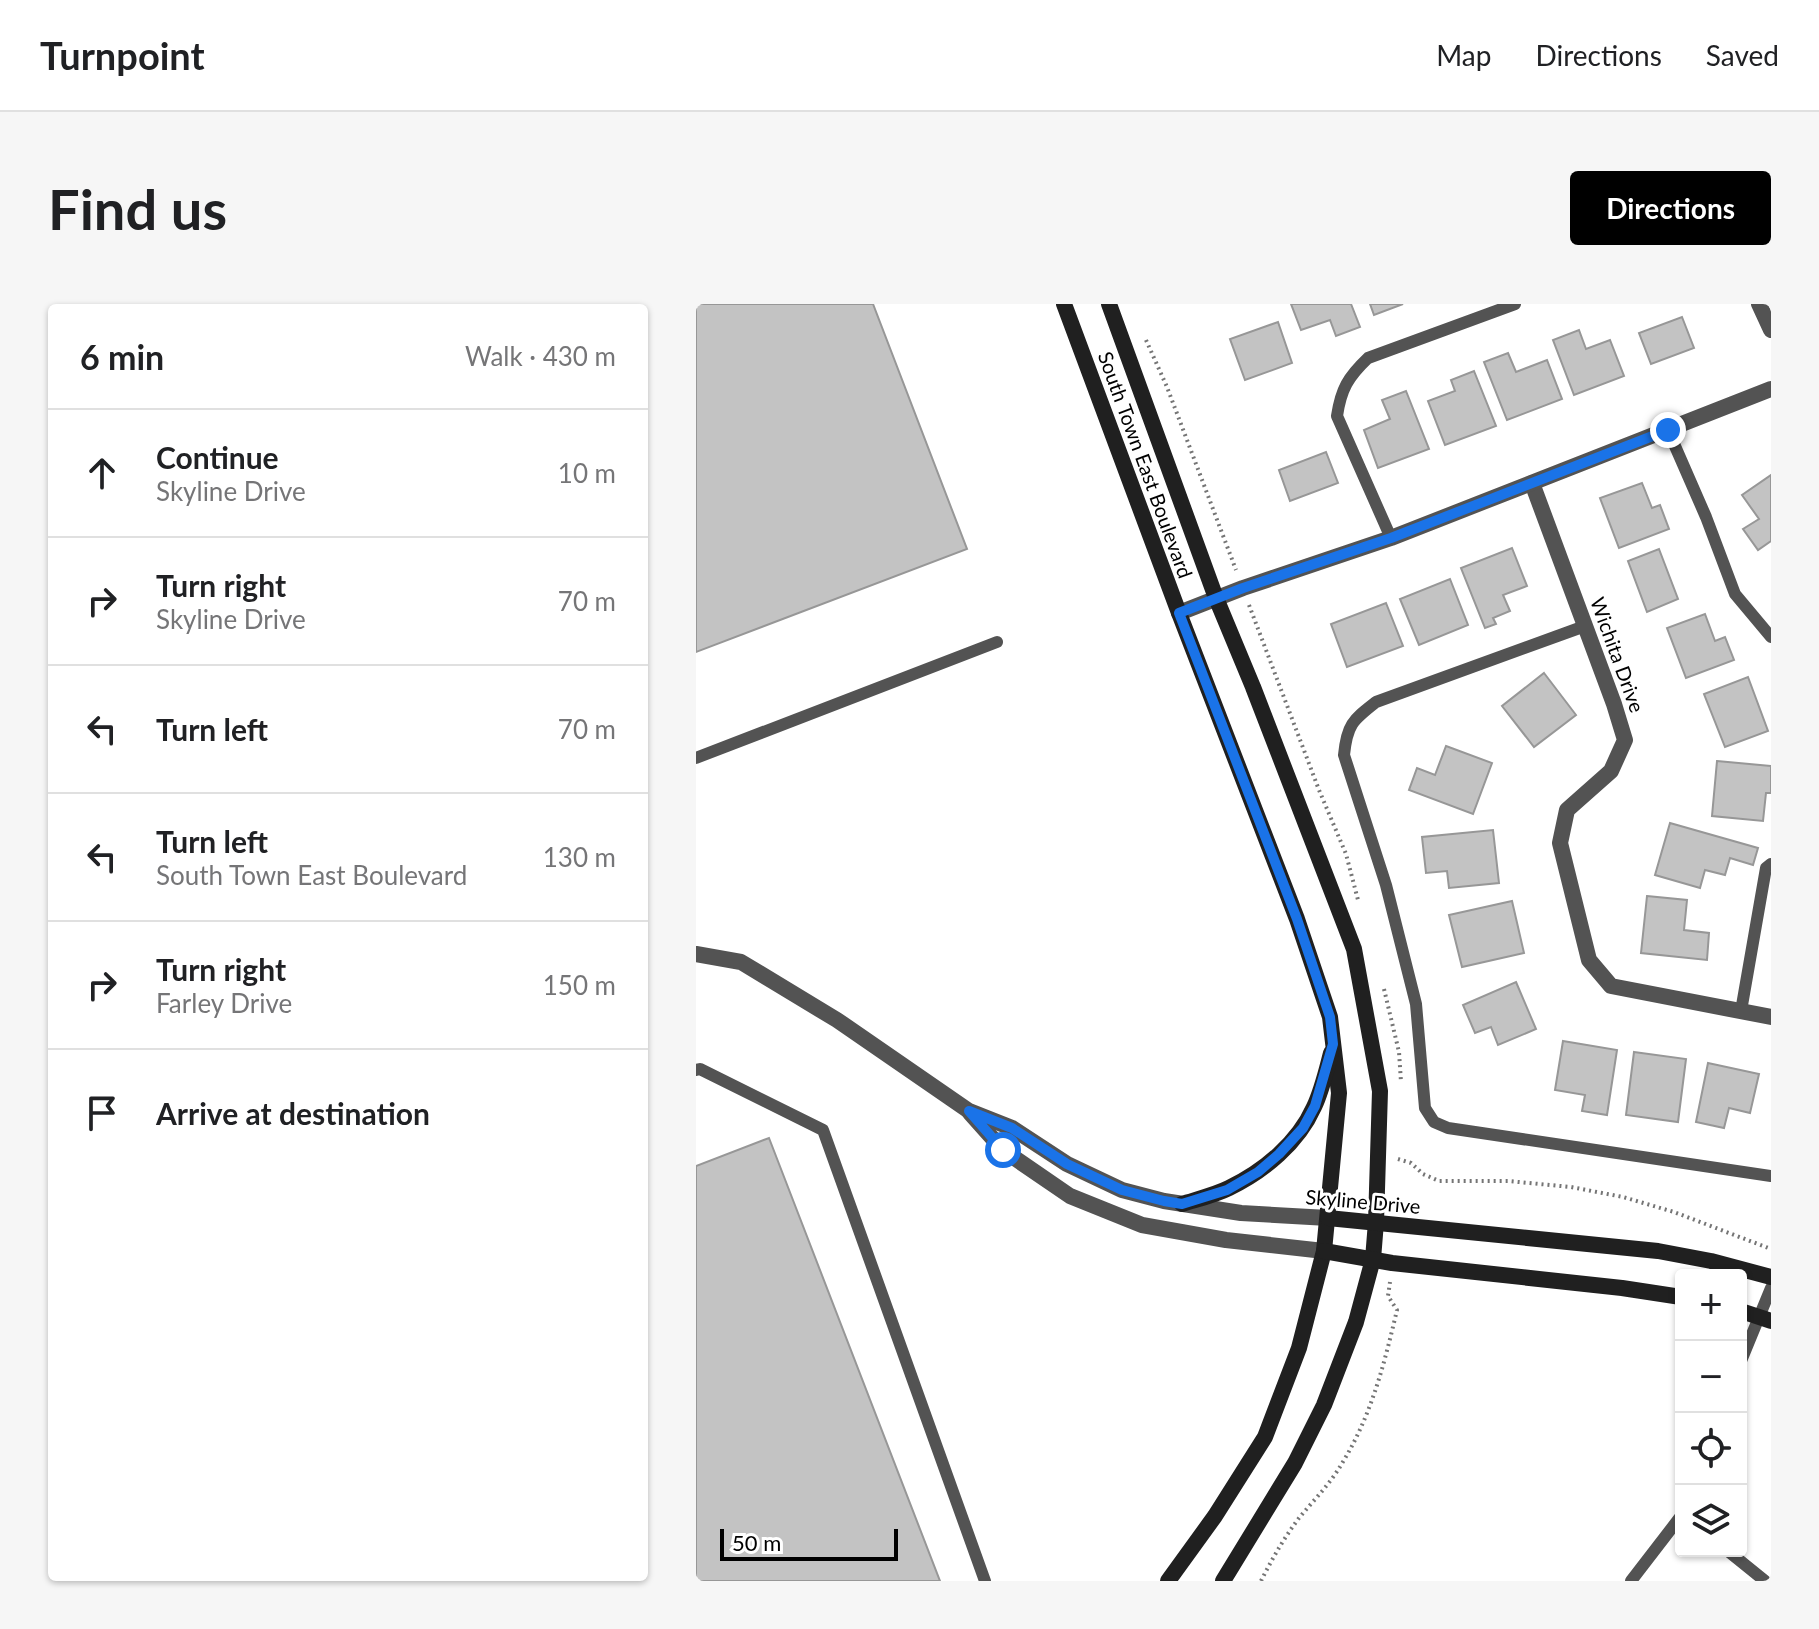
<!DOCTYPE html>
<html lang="en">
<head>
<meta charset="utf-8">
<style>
	:root { --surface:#fff; --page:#f6f6f6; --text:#202124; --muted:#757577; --line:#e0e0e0; --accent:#000 }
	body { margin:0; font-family:Lato,sans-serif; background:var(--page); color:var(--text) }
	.controls { position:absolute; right:24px; bottom:24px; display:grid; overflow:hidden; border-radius:8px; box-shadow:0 2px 6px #0004 }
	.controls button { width:72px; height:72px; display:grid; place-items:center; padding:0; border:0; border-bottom:2px solid var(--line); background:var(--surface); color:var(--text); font:40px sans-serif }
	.scale { position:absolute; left:24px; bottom:20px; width:178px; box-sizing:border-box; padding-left:8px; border:4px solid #000; border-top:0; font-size:22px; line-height:28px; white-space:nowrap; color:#000; -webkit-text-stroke:6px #fff; paint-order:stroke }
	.stop { position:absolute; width:24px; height:24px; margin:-18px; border:6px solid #1a73e8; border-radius:50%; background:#fff }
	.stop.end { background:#1a73e8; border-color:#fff; box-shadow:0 2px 8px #0008 }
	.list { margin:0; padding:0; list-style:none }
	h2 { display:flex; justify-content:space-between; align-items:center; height:104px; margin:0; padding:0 32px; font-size:34px }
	h2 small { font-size:26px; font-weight:400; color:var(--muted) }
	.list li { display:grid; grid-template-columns:52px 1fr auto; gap:24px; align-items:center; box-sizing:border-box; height:128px; padding:0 32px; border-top:2px solid var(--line) }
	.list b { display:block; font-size:30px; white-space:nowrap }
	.list p { margin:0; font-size:26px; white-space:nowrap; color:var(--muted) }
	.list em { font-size:26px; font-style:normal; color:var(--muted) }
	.icon { flex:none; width:44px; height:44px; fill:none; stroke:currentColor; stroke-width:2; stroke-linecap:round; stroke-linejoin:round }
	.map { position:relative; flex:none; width:1075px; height:1277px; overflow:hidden; border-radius:8px }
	header { display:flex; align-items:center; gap:48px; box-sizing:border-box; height:112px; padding:0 40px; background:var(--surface); border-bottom:2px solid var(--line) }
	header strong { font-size:38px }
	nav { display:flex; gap:44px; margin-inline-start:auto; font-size:28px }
	.intro { display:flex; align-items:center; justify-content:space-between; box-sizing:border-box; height:192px; padding:0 48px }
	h1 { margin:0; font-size:56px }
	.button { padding:20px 36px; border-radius:8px; background:var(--accent); color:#fff; font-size:28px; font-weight:700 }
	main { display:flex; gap:48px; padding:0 48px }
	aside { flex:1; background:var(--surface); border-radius:8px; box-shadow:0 2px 6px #0004 }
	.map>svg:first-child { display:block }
</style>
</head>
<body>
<header>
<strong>Turnpoint</strong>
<nav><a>Map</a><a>Directions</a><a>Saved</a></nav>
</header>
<div class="intro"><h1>Find us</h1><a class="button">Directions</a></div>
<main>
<aside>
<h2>6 min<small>Walk · 430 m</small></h2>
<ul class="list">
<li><svg class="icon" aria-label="ahead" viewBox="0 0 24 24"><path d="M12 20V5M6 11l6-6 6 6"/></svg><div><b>Continue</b><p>Skyline Drive</p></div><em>10 m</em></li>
<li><svg class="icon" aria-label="right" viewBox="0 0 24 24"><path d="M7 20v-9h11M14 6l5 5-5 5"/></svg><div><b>Turn right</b><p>Skyline Drive</p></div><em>70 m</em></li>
<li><svg class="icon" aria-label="left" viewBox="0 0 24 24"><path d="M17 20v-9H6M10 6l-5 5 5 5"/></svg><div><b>Turn left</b></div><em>70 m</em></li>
<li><svg class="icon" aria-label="left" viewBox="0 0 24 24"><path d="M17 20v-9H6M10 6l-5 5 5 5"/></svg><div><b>Turn left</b><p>South Town East Boulevard</p></div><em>130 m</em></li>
<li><svg class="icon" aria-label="right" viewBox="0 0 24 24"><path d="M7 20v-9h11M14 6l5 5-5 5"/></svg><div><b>Turn right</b><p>Farley Drive</p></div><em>150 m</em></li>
<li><svg class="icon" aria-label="arrive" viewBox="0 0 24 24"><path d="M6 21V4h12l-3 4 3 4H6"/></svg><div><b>Arrive at destination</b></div></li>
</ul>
</aside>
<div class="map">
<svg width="1075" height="1277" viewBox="0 0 1075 1277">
	<rect width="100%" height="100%" fill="#fff"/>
	<g fill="#c3c3c3" stroke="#979797" stroke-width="2">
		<path d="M0 0H177L271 245 0 348Z"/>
		<path d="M595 0H655L664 23 640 32 634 16 605 26Z"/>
		<path d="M674 0H707L678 11Z"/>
		<path d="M986 13 998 44 955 60 943 29Z"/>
		<path d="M582 18 596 59 549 76 534 35Z"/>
		<path d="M883 26 890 45 914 36 928 72 878 91 857 36Z"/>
		<path d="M812 49 820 68 851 56 866 95 811 116 788 58Z"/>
		<path d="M778 67 800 122 749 141 732 97 759 87 755 76Z"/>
		<path d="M710 87 733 145 682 164 668 126 694 115 686 96Z"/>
		<path d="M630 148 642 179 594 197 583 166Z"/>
		<path d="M1075 171V237L1062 246 1047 225 1063 215 1046 191Z"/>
		<path d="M946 179 956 204 964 201 973 225 923 244 904 194Z"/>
		<path d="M816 244 831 282 807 291 814 307 797 314 800 320 789 324 765 264Z"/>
		<path d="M963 245 982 295 951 308 932 257Z"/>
		<path d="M754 275 772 321 723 341 704 295Z"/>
		<path d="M690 299 707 342 651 363 635 320Z"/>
		<path d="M1009 310 1019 337 1029 333 1038 356 990 374 971 324Z"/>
		<path d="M848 369 880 411 838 443 806 402Z"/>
		<path d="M1052 373 1072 427 1029 443 1008 390Z"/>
		<path d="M750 442 796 459 777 510 713 486 721 464 739 471Z"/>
		<path d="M1021 457 1075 462V489H1070L1067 517 1016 512Z"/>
		<path d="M974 519 1062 544 1057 561 1034 554 1029 571 1009 566 1004 584 959 571Z"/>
		<path d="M797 526 803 579 753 584 751 567 730 569 726 533Z"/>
		<path d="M951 592 991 596 988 626 1013 629 1011 656 945 649Z"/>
		<path d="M816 597 828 649 766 663 753 611Z"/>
		<path d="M820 678 840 725 802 741 795 723 779 729 767 701Z"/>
		<path d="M867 737 921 746 911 811 886 807 889 791 859 786Z"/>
		<path d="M938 748 990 755 982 818 930 811Z"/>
		<path d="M1012 759 1063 770 1054 809 1033 804 1028 824 1000 818Z"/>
		<path d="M73 834 244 1277H0V862Z"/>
	</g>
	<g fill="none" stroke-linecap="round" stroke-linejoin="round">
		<g stroke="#757575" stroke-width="4" stroke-dasharray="2 4" stroke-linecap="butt">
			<path d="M450 36 471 83 540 266"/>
			<path d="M553 301 623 486 650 550 662 596"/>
			<path d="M688 685 703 748 705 778"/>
			<path d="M702 855 715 859 727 870 743 877H812L875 883 927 893 978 908 1075 945"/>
			<path d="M565 1277C576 1255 588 1234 603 1214 617 1197 634 1180 645 1161 675 1113 688 1061 701 1006L692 992 694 978"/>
		</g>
		<g stroke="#535353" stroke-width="12">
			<path d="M972 126 1010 213 1039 290 1075 333"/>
			<path d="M695 234 641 112C645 85 652 73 672 54L819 0"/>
			<path d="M889 322 680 398C657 416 651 420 648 451L690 581 720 700 729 804 738 818 752 824 1075 872"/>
			<path d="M0 454 301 338"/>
			<path d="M1045 707 1070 564 1075 560"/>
			<path d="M0 766 4 765 127 826 289 1277"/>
			<path d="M1045 1057 1075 984"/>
			<path d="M1032 1247 1069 1277"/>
			<path d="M935 1277 985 1212"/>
		</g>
		<g stroke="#535353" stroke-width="16">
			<path d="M1063 0 1075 26"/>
			<path d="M836 179 918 400 929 436 915 467 871 506 864 539 893 656 915 682 1075 713"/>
			<path d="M483 309 547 284 695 234 1075 85"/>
			<path d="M0 650 45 658 141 716 273 807 316 824 371 860 426 886 468 897 545 909 632 914"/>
			<path d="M274 809 307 846 374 892 446 921 530 936 628 947"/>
		</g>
		<g stroke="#202020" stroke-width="16">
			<path d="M368 0 483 309 601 615 634 713 643 789 628 947 603 1044 569 1133 519 1212 472 1277"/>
			<path d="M413 0 520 294 557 383 658 645 684 787 680 918 677 955 660 1018 628 1101 599 1159 527 1277"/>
			<path d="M486 900C502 895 519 891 533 884 568 867 602 839 618 803 626 786 630 768 635 749"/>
			<path d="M632 914 962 947 1015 957 1075 973"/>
			<path d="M628 947 696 959 926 984 985 993"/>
			<path d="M1045 1007 1075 1017"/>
		</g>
	</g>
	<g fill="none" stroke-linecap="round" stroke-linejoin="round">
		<path stroke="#1a73e8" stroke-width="10" d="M307 846 273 807 316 824 371 860 426 886 468 897 486 900 531 886 562 868 583 850 607 824 619 802 637 740 634 713 601 615 483 309 547 284 695 234 972 126"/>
	</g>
	<g text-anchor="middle" stroke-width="6" stroke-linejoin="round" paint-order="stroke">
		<g font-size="20" fill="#000" stroke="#fff">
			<text transform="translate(449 161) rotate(70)" y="7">South Town East Boulevard</text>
			<text transform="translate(921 351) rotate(70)" y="7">Wichita Drive</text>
			<text transform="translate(667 898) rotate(5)" y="7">Skyline Drive</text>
		</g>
	</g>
</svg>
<div class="controls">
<button>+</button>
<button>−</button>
<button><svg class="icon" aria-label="locate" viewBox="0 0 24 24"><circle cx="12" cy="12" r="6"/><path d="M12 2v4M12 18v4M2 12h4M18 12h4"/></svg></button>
<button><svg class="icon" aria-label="layers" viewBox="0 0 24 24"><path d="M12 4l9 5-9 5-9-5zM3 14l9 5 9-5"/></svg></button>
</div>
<div class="scale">50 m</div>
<div class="stop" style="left:307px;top:846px"></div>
<div class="stop end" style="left:972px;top:126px"></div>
</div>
</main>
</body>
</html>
